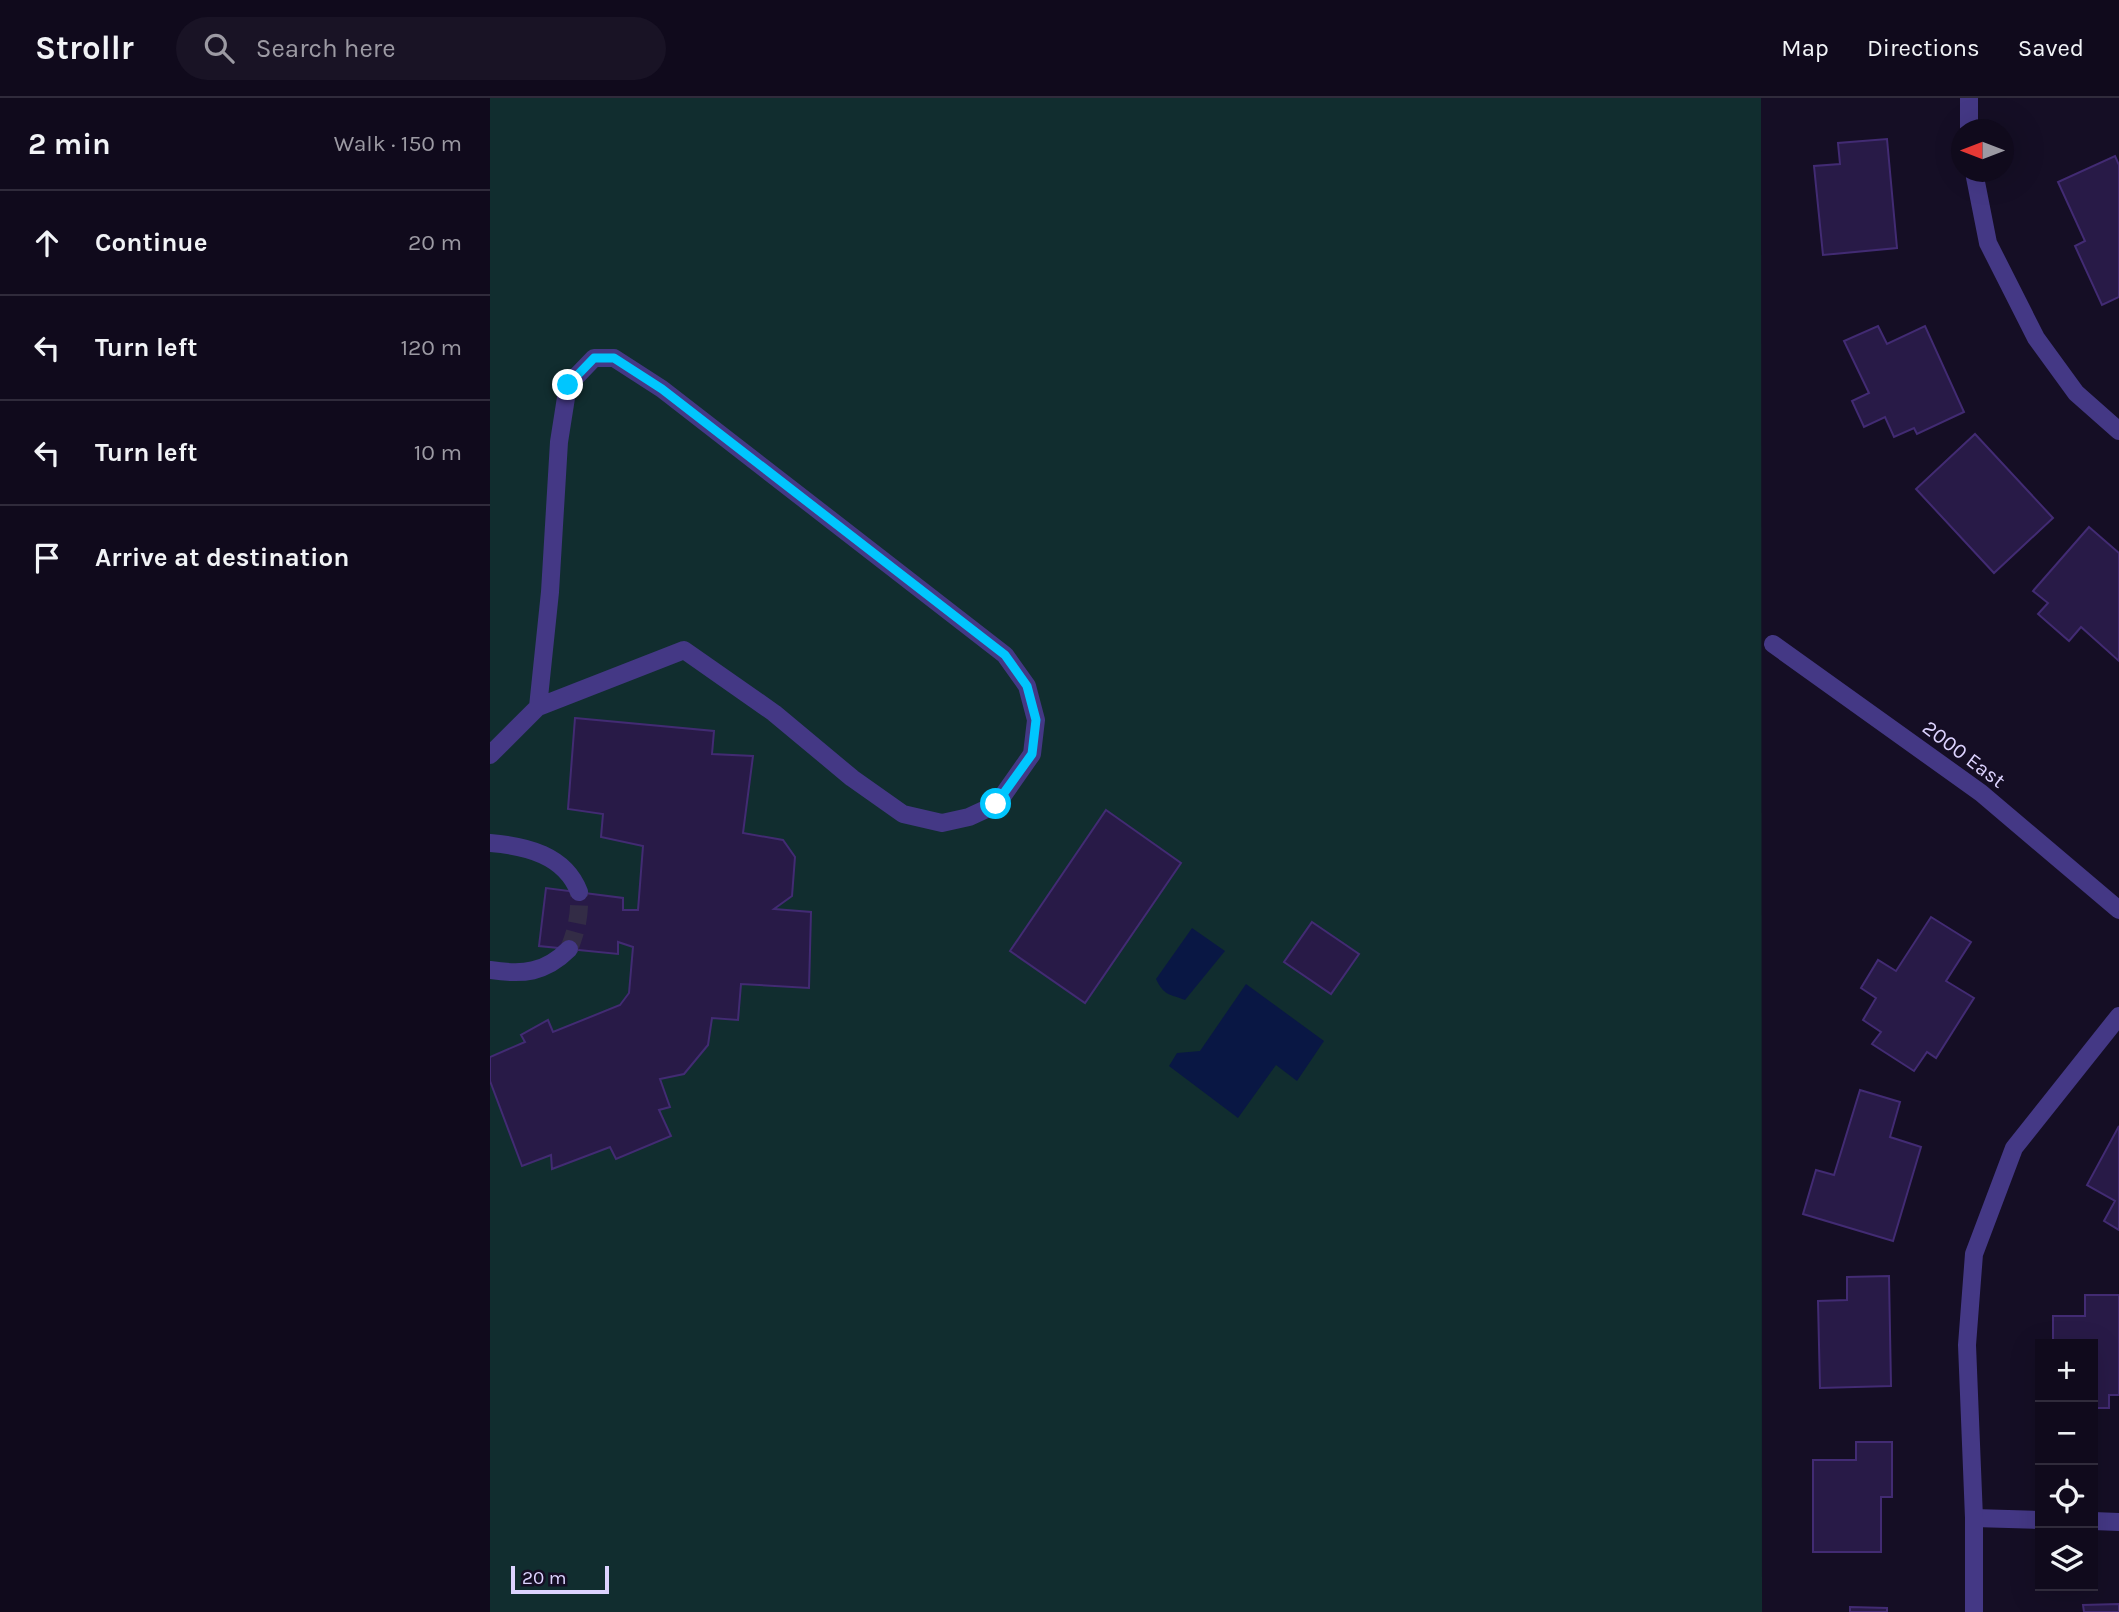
<!DOCTYPE html>
<html lang="en">
<head>
<meta charset="utf-8">
<style>
	:root { --surface:#100a1c; --page:#191325; --text:#f1f3f6; --muted:#9c9aa3; --line:#302b3b }
	body { margin:0; font-family:Karla,sans-serif; background:var(--page); color:var(--text) }
	.controls { position:absolute; right:21px; bottom:21px; display:grid; overflow:hidden; border-radius:0px; box-shadow:0 7px 28px #0002 }
	.controls button { width:63px; height:63px; display:grid; place-items:center; padding:0; border:0; border-bottom:2px solid var(--line); background:var(--surface); color:var(--text); font:35px sans-serif }
	.compass { position:absolute; left:1461px; top:21px; width:63px; height:63px; border-radius:50%; background:var(--surface); box-shadow:0 7px 28px #0002; rotate:270deg }
	.scale { position:absolute; left:21px; bottom:18px; width:98px; box-sizing:border-box; padding-left:7px; border:4px solid #ddd3ff; border-top:0; font-size:19px; line-height:24px; white-space:nowrap; color:#ddd3ff; -webkit-text-stroke:5px #150e25; paint-order:stroke }
	.stop { position:absolute; width:21px; height:21px; margin:-16px; border:5px solid #00c6fe; border-radius:50%; background:#fff }
	.stop.end { background:#00c6fe; border-color:#fff; box-shadow:0 2px 7px #0008 }
	.list { margin:0; padding:0; list-style:none }
	h2 { display:flex; justify-content:space-between; align-items:center; height:91px; margin:0; padding:0 28px; font-size:30px }
	h2 small { font-size:23px; font-weight:400; color:var(--muted) }
	.list li { display:grid; grid-template-columns:46px 1fr auto; gap:21px; align-items:center; box-sizing:border-box; height:105px; padding:0 28px; border-top:2px solid var(--line) }
	.list b { display:block; font-size:26px; white-space:nowrap }
	.list em { font-size:23px; font-style:normal; color:var(--muted) }
	.icon { flex:none; width:38px; height:38px; fill:none; stroke:currentColor; stroke-width:2; stroke-linecap:round; stroke-linejoin:round }
	.map { position:relative; flex:none; width:1629px; height:1514px; overflow:hidden }
	header { display:flex; align-items:center; gap:42px; box-sizing:border-box; height:98px; padding:0 35px; background:var(--surface); border-bottom:2px solid var(--line) }
	header strong { font-size:33px }
	nav { display:flex; gap:38px; margin-inline-start:auto; font-size:24px }
	.search { width:490px; height:63px; background:var(--page); display:flex; align-items:center; gap:18px; box-sizing:border-box; padding:0 24px; border-radius:38px; color:var(--muted); font-size:26px }
	main { display:flex }
	aside { flex:1; background:var(--surface) }
	.map>svg:first-child { display:block }
</style>
</head>
<body>
<header>
<strong>Strollr</strong>
<div class="search"><svg class="icon" aria-label="search" viewBox="0 0 24 24"><circle cx="10" cy="10" r="6"/><path d="M15 15l6 6"/></svg>Search here</div>
<nav><a>Map</a><a>Directions</a><a>Saved</a></nav>
</header>
<main>
<aside>
<h2>2 min<small>Walk · 150 m</small></h2>
<ul class="list">
<li><svg class="icon" aria-label="ahead" viewBox="0 0 24 24"><path d="M12 20V5M6 11l6-6 6 6"/></svg><div><b>Continue</b></div><em>20 m</em></li>
<li><svg class="icon" aria-label="left" viewBox="0 0 24 24"><path d="M17 20v-9H6M10 6l-5 5 5 5"/></svg><div><b>Turn left</b></div><em>120 m</em></li>
<li><svg class="icon" aria-label="left" viewBox="0 0 24 24"><path d="M17 20v-9H6M10 6l-5 5 5 5"/></svg><div><b>Turn left</b></div><em>10 m</em></li>
<li><svg class="icon" aria-label="arrive" viewBox="0 0 24 24"><path d="M6 21V4h12l-3 4 3 4H6"/></svg><div><b>Arrive at destination</b></div></li>
</ul>
</aside>
<div class="map">
<svg width="1629" height="1514" viewBox="0 0 1629 1514">
	<rect width="100%" height="100%" fill="#150e25"/>
	<path fill="#112d2f" d="M0 0H1271L1272 1514H0Z"/>
	<g fill="#091744">
		<path d="M702 830 735 853 695 902C680 896 674 898 666 881Z"/>
		<path d="M756 886 834 943 807 983 786 967 748 1020 679 968 687 955 710 953Z"/>
	</g>
	<g fill="#281a47" stroke="#422b73" stroke-width="2">
		<path d="M1397 41 1407 150 1333 157 1324 68 1350 66 1348 45Z"/>
		<path d="M1625 58 1629 67V199L1612 207 1585 148 1595 143 1568 84Z"/>
		<path d="M1388 228 1397 246 1435 228 1474 314 1427 336 1424 330 1404 339 1395 319 1374 329 1362 303 1379 295 1354 243Z"/>
		<path d="M1485 336 1563 420 1504 475 1426 391Z"/>
		<path d="M1599 429 1629 455V563L1591 529 1579 543 1548 516 1558 505 1543 493Z"/>
		<path d="M85 620 224 633 222 656 263 658 253 735 293 742 305 759 302 798 284 811 321 814 319 890 251 886 248 922 222 920 218 947 194 976 170 981 180 1009 169 1012 181 1038 126 1061 120 1049 62 1071 61 1057 32 1068 0 983V959L35 944 31 937 58 922 63 934 130 907 139 895 143 849 128 844V856L49 848 56 790 133 800V812H148L153 748 111 739 113 716 78 711Z"/>
		<path d="M616 712 691 765 595 905 520 853Z"/>
		<path d="M1441 819 1481 844 1456 883 1484 900 1446 960 1437 954 1424 973 1382 946 1391 934 1373 922 1386 900 1371 890 1388 862 1406 873Z"/>
		<path d="M822 824 869 856 841 896 794 864Z"/>
		<path d="M1370 992 1410 1004 1400 1039 1431 1049 1403 1143 1313 1116 1326 1072 1344 1077Z"/>
		<path d="M1629 1028V1132L1614 1123 1625 1103 1597 1087Z"/>
		<path d="M1399 1178 1401 1288 1330 1290 1328 1203 1357 1202V1179Z"/>
		<path d="M1595 1197H1629V1297H1619V1310H1603V1246H1563V1218H1595Z"/>
		<path d="M1366 1344H1402V1399H1391V1454H1323V1362H1366Z"/>
		<path d="M1629 1506V1514H1594L1593 1507Z"/>
		<path d="M1360 1509 1397 1510V1514H1360Z"/>
	</g>
	<g fill="none" stroke-linecap="round" stroke-linejoin="round">
		<path stroke="#332c46" stroke-width="18" stroke-dasharray="18 9" stroke-linecap="butt" d="M79 851C87 832 90 815 89 794"/>
		<g stroke="#443885" stroke-width="18">
			<path d="M1479 32V0"/>
			<path d="M1484 74 1498 145 1546 240 1586 295 1629 333"/>
			<path d="M1283 546 1491 695 1629 812"/>
			<path d="M0 657 48 609 194 552 284 615 362 680 413 716 452 725 479 719 507 706 542 656 546 622 537 588 515 557 172 291 124 260H104L78 287 69 344 60 494 48 609"/>
			<path d="M0 745C36 748 75 757 89 794"/>
			<path d="M0 872C33 877 55 875 79 851"/>
			<path d="M1484 1420 1550 1422"/>
			<path d="M1603 1423 1629 1424"/>
			<path d="M1484 1514V1420L1477 1247 1484 1156 1524 1050 1629 918"/>
		</g>
	</g>
	<g fill="none" stroke-linecap="round" stroke-linejoin="round">
		<path stroke="#00c6fe" stroke-width="9" d="M78 287 104 260H124L172 291 515 557 537 588 546 622 542 656 506 706"/>
	</g>
	<g text-anchor="middle" stroke-width="5" stroke-linejoin="round" paint-order="stroke">
		<g font-size="21" fill="#ddd3ff" stroke="#150e25">
			<text transform="translate(1474 656) rotate(37)" y="7">2000 East</text>
		</g>
	</g>
</svg>
<div class="controls">
<button>+</button>
<button>−</button>
<button><svg class="icon" aria-label="locate" viewBox="0 0 24 24"><circle cx="12" cy="12" r="6"/><path d="M12 2v4M12 18v4M2 12h4M18 12h4"/></svg></button>
<button><svg class="icon" aria-label="layers" viewBox="0 0 24 24"><path d="M12 4l9 5-9 5-9-5zM3 14l9 5 9-5"/></svg></button>
</div>
<svg class="compass" viewBox="-18 -18 36 36"><path d="M0-13l5 13h-10z" fill="#e53935"/><path d="M0 13l5-13h-10z" fill="#9c9aa3"/></svg>
<div class="scale">20 m</div>
<div class="stop" style="left:506px;top:706px"></div>
<div class="stop end" style="left:78px;top:287px"></div>
</div>
</main>
</body>
</html>
